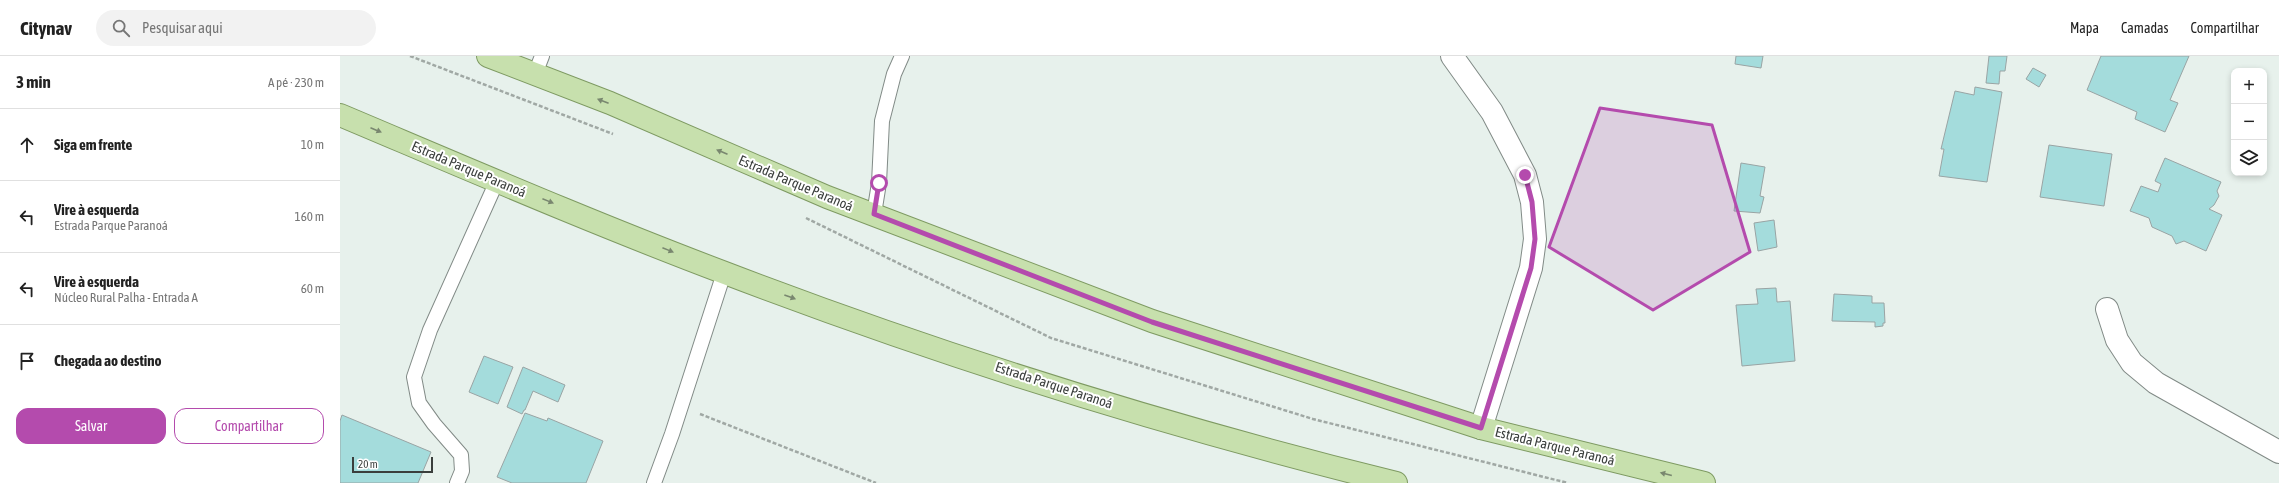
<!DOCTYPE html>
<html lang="pt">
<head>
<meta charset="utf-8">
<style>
	:root { --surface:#fff; --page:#f2f2f2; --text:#222; --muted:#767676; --line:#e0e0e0; --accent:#b44bad }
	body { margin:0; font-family:"Asap Condensed",sans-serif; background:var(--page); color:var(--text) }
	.controls { position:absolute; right:12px; top:12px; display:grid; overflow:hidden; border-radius:8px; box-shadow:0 2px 6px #0003 }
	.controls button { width:36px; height:36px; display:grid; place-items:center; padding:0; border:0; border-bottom:1px solid var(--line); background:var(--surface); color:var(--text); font:20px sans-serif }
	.scale { position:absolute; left:12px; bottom:10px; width:81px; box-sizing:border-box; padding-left:4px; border:2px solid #3a3e3c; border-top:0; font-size:11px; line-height:14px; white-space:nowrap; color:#3a3e3c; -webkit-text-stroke:3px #fff; paint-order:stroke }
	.stop { position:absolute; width:12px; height:12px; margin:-9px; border:3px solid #b44bad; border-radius:50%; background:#fff }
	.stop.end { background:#b44bad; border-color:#fff; box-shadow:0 1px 4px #0008 }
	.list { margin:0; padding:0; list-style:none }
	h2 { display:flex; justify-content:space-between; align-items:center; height:52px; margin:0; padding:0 16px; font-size:17px }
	h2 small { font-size:13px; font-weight:400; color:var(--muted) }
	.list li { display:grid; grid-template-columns:26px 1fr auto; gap:12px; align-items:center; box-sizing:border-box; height:72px; padding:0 16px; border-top:1px solid var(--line) }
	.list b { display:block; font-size:15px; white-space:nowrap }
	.list p { margin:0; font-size:13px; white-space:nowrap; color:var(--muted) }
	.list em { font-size:13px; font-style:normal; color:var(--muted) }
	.actions { display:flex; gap:8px; padding:12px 16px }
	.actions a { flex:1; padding:9px 0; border:1px solid var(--accent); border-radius:12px; text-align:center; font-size:14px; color:var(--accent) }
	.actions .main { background:var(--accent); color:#fff }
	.icon { flex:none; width:22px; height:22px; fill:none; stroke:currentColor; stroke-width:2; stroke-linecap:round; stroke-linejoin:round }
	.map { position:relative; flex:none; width:1939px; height:427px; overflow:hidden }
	header { display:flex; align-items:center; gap:24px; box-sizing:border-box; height:56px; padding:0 20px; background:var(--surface); border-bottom:1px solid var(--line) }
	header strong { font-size:19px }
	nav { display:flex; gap:22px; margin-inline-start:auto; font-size:14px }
	.search { width:280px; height:36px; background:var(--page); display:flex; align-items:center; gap:10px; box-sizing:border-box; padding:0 14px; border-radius:22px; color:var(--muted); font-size:15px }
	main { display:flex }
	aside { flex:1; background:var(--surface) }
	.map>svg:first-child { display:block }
</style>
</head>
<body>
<header>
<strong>Citynav</strong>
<div class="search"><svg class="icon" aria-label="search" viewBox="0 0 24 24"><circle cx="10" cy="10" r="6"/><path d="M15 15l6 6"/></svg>Pesquisar aqui</div>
<nav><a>Mapa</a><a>Camadas</a><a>Compartilhar</a></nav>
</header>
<main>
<aside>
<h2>3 min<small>A pé · 230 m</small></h2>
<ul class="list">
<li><svg class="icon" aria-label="ahead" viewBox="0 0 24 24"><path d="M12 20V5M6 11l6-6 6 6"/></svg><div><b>Siga em frente</b></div><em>10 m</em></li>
<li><svg class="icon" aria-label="left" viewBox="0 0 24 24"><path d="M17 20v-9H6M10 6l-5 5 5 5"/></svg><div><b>Vire à esquerda</b><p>Estrada Parque Paranoá</p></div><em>160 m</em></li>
<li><svg class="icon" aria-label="left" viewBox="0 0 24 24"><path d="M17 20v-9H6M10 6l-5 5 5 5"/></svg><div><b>Vire à esquerda</b><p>Núcleo Rural Palha - Entrada A</p></div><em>60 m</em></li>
<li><svg class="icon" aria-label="arrive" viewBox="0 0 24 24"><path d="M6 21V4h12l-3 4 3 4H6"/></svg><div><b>Chegada ao destino</b></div></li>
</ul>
<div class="actions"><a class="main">Salvar</a><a>Compartilhar</a></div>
</aside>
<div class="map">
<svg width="1939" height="427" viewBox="0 0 1939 427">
	<rect width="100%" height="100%" fill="#e7f1ec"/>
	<g fill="#a4dcdc" stroke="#99a4a4">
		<path d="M1396 0H1423L1421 12 1395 8Z"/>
		<path d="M1649 0H1667L1665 15H1660L1659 28 1646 27Z"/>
		<path d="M1761 0H1849L1830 44 1838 47 1825 76 1795 63 1797 56 1747 34Z"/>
		<path d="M1693 12 1706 19 1699 31 1686 23Z"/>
		<path d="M1635 31 1662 36 1647 126 1599 120 1604 93H1601L1615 35 1634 39Z"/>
		<path d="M1709 89 1772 98 1764 150 1700 141Z"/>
		<path d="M1825 102 1881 126 1877 135 1879 140 1874 149 1869 153 1882 159 1866 195 1844 185 1836 188 1832 180 1812 171 1809 162 1790 155 1801 130 1818 136 1821 128 1815 125Z"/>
		<path d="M1401 107 1425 111 1420 140 1424 141 1420 157 1394 155Z"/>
		<path d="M1434 164 1437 191 1418 195 1414 167Z"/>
		<path d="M1436 232 1437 246 1450 245 1455 305 1402 310 1396 249 1418 248 1416 233Z"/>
		<path d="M1494 238 1532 240V247H1544L1545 267H1543V270L1535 271V266L1492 265Z"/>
		<path d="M144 300 173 311 158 348 129 336Z"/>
		<path d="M183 311 225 329 218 346 193 335 185 354H184L182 358 167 351Z"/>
		<path d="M185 357 207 365 208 362 263 385 246 427H172L157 421Z"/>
		<path d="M2 359 91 396 78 427H0V365Z"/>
	</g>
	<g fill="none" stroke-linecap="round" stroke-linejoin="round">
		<defs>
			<g id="lane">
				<path d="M195 18 202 0"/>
				<path d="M534 158 539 127 542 65 554 18 562 0"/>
				<path d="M117 427 122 415 121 399 94 368 79 347 74 321 90 274 157 125"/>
				<path d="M314 427 332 378 384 217"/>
			</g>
			<g id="street">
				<path d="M1112 0 1152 56 1185 119 1192 146 1195 183 1191 212 1141 372"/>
				<path d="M1767 253 1777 284 1792 307 1816 327 1939 396"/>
			</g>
			<g id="primary">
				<path d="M148 0 270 47 487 141 812 265 1141 372 1364 427"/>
				<path d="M0 59C128 113 255 168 385 217 602 300 830 371 1056 427"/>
			</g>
		</defs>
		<use href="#lane" stroke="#828b87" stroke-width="16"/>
		<use href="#street" stroke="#828b87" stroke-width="24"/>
		<use href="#primary" stroke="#7e9a62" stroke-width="24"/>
		<g stroke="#a0a8a4" stroke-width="2.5" stroke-dasharray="4 2" stroke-linecap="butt">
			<path d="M70 0 273 78"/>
			<path d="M466 162 711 282 973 363 1228 427"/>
			<path d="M360 358 536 427"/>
		</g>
		<use href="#lane" stroke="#fff" stroke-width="14"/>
		<use href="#street" stroke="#fff" stroke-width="22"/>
		<use href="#primary" stroke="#c7e0ad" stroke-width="22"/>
	</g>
	<defs><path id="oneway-solid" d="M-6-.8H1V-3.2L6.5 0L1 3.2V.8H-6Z"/></defs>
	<g fill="#79876f">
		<use href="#oneway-solid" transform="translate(263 45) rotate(-159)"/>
		<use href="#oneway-solid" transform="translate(36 74) rotate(23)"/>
		<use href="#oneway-solid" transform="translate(382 96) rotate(-157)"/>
		<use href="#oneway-solid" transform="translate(208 145) rotate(22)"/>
		<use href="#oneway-solid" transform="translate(328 194) rotate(22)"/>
		<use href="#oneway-solid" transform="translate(450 241) rotate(20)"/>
		<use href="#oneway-solid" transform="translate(1326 418) rotate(-166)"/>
	</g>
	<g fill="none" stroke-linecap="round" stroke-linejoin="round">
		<path stroke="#b44bad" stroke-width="5" d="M539 127 534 158 812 266 1141 372 1191 212 1195 183 1192 146 1185 119"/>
	</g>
	<path fill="#b44bad" fill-opacity="0.2" stroke="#b44bad" stroke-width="3" stroke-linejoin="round" d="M1260 52 1372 69 1410 196 1313 254 1209 191Z"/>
	<g text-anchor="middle" stroke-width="4" stroke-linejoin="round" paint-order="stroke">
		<g font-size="14" fill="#3a3e3c" stroke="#fff">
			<text transform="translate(129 113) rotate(23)" y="5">Estrada Parque Paranoá</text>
			<text transform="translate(456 127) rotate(23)" y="5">Estrada Parque Paranoá</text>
			<text transform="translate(714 329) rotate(18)" y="5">Estrada Parque Paranoá</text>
			<text transform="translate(1215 390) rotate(14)" y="5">Estrada Parque Paranoá</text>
		</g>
	</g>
</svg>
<div class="controls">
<button>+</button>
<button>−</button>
<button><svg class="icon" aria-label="layers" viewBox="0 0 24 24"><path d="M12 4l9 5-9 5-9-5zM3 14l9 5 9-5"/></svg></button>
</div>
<div class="scale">20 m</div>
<div class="stop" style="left:539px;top:127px"></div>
<div class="stop end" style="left:1185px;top:119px"></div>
</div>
</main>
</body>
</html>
